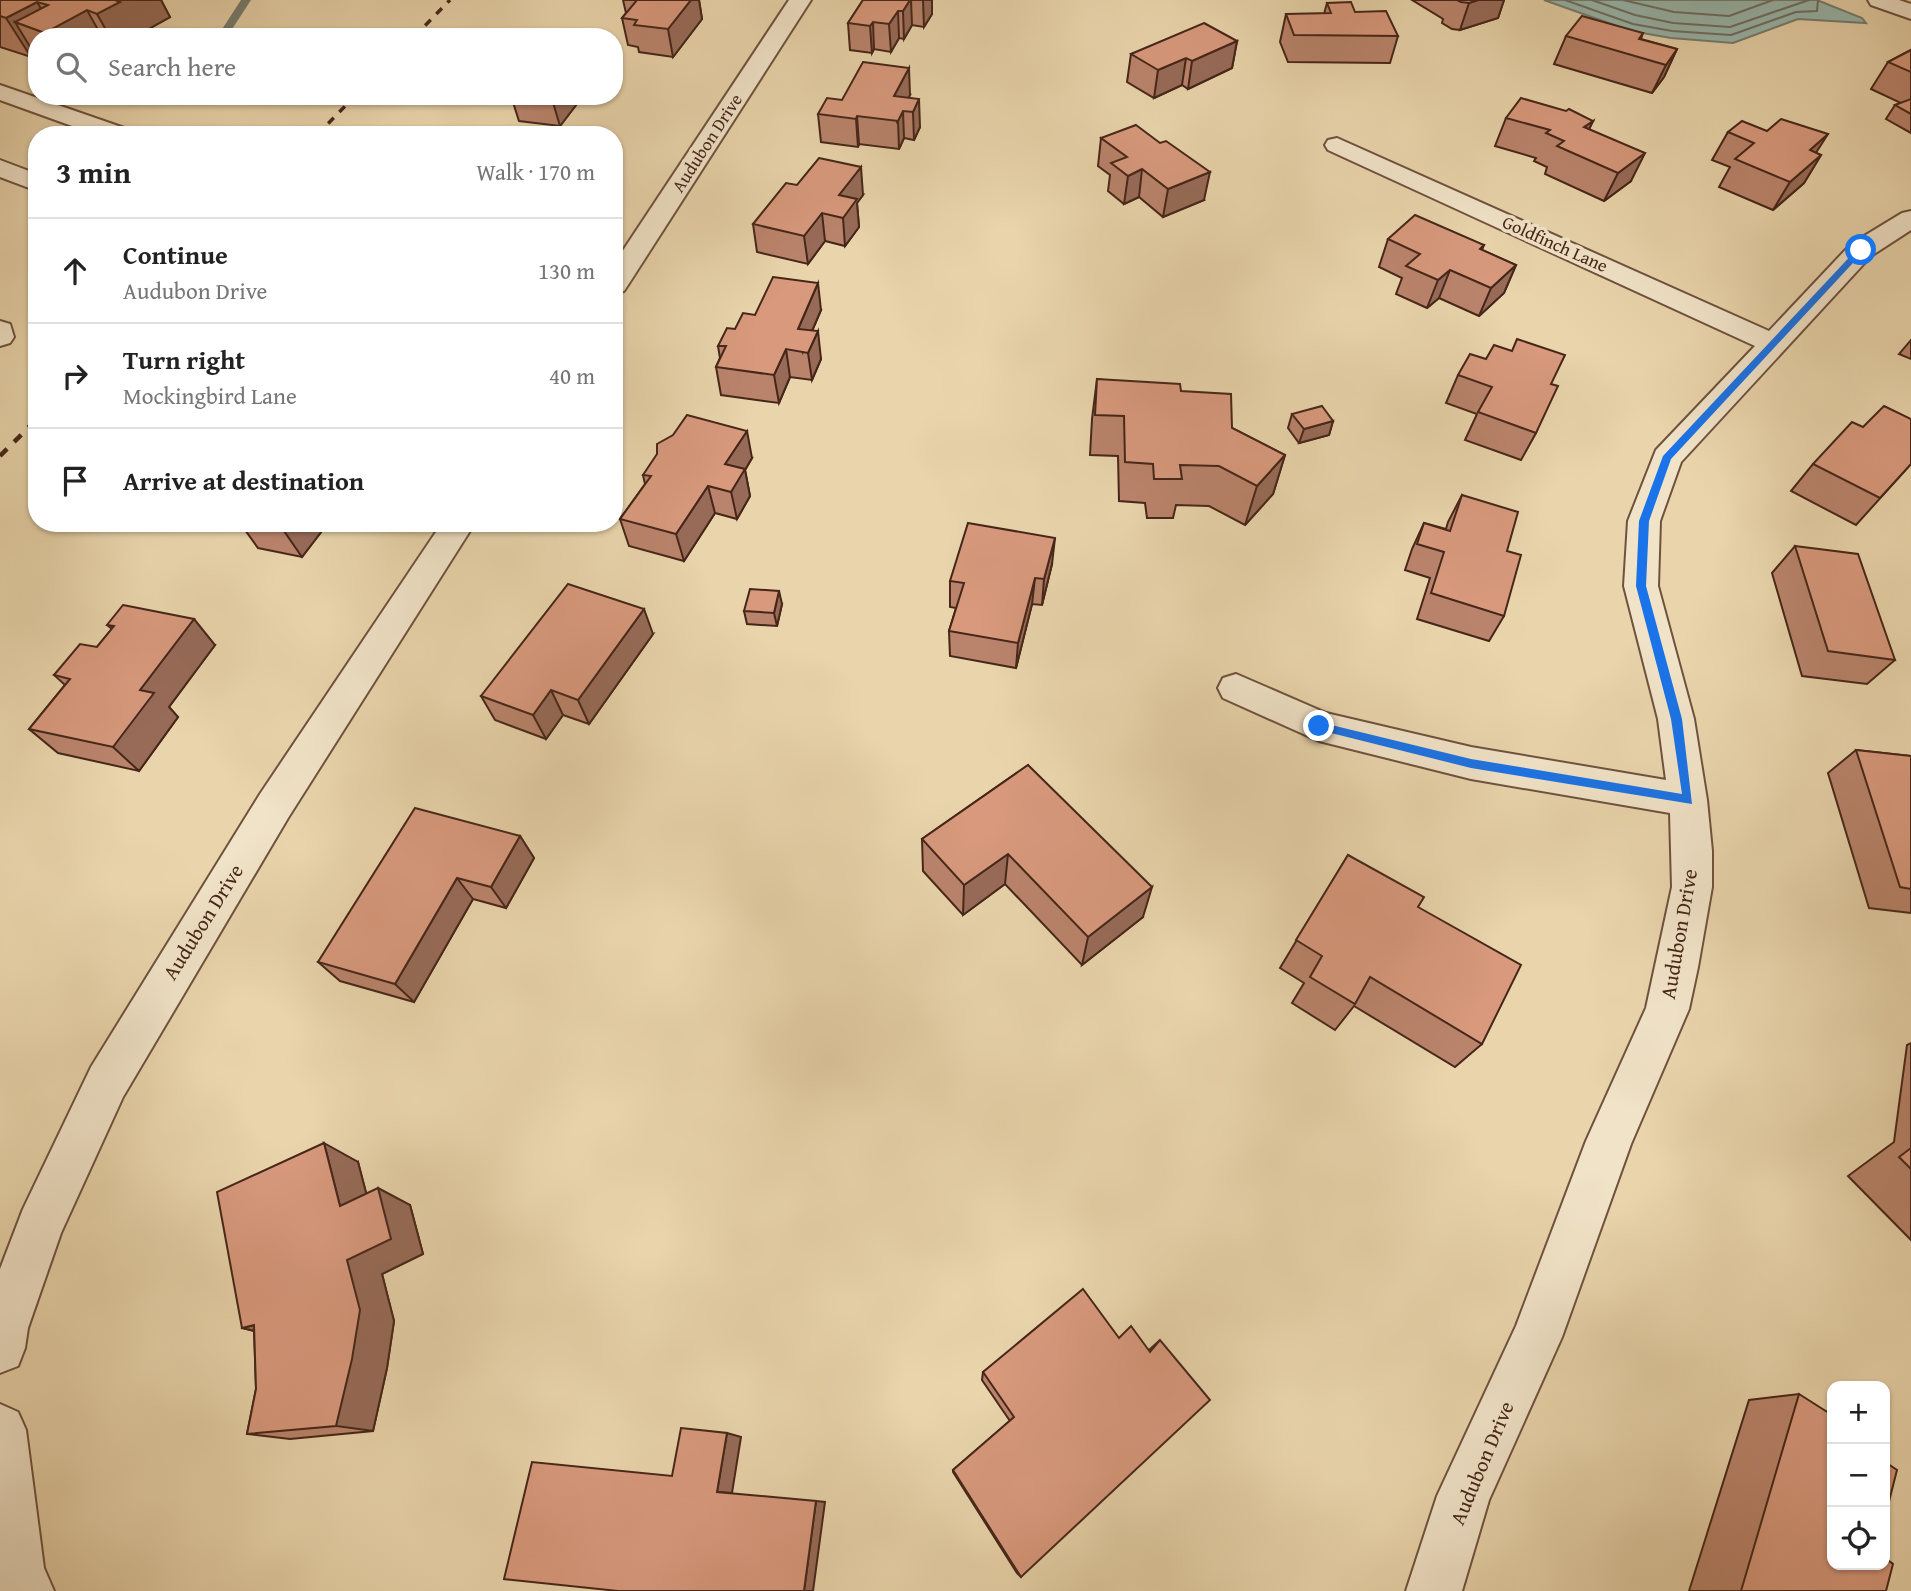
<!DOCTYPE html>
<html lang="en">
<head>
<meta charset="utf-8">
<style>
	:root { --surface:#fff; --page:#f2f2f2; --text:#222; --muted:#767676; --line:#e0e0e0 }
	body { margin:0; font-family:"Gentium Book Plus",serif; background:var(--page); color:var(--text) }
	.controls { position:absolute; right:21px; bottom:21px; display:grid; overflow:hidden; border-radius:14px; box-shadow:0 2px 5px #0004 }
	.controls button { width:63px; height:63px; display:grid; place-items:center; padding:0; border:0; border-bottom:2px solid var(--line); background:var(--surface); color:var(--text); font:35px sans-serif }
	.stop { position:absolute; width:21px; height:21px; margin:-16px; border:5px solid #1a73e8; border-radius:50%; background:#fff }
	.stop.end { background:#1a73e8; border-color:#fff; box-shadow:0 2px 7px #0008 }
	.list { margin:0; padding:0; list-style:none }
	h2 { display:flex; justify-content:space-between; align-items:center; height:91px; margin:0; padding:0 28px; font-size:30px }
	h2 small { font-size:23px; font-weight:400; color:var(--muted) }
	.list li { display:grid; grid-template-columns:46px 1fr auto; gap:21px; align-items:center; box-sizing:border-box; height:105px; padding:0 28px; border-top:2px solid var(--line) }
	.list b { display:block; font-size:26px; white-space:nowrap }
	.list p { margin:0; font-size:23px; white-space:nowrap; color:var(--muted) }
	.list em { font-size:23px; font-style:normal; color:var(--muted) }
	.icon { flex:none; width:38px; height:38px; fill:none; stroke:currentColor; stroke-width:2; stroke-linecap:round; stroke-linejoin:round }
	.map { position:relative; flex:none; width:1911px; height:1591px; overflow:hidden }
	.search { position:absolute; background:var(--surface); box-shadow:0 2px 5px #0004; left:28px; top:28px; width:595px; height:77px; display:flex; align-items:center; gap:18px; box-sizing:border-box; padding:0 24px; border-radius:28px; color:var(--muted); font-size:26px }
	.panel { position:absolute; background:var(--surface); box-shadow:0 2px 5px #0004; left:28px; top:126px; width:595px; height:406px; border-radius:28px }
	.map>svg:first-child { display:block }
</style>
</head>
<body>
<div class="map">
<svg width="1911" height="1591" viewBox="0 0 1911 1591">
	<rect width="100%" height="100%" fill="#e9d4ab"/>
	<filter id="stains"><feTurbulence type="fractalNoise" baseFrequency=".00286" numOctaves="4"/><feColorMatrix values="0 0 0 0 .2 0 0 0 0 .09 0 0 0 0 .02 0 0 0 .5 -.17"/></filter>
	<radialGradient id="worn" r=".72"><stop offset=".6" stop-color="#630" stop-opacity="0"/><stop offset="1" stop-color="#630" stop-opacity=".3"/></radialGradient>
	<path fill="#98b8ae" stroke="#777e72" stroke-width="2" d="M1544 0H1817L1862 18 1866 23 1798 19 1733 43 1671 38 1631 31Z"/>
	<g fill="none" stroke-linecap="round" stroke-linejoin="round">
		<g stroke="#6f6f64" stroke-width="2">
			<path d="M1565 0 1633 24 1672 31 1731 35 1796 12 1817 11 1818 0"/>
			<path d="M1592 0 1635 15 1673 23 1730 27 1809 0"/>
			<path d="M1623 0 1674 12 1729 16 1773 0"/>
		</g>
		<g fill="#777e72" fill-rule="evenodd">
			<path d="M241 0H251L227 37H217Z"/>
			<path d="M104 96H119L104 104H96V100Z"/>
		</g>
		<defs>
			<g id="minor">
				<path d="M789 0H811L628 285 624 291 614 293V264Z"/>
				<path d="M1868 0H1899L1911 4V19L1871 5Z"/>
				<path d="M0 85 130 130 133 135H97L0 100Z"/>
				<path d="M1337 138 1769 331 1851 244 1902 213 1911 211V230L1871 256 1681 462 1660 521 1658 586 1694 719 1707 800 1712 851V887L1698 967 1689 1009 1631 1144 1562 1337 1489 1500 1462 1591H1406L1437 1496 1516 1326 1586 1141 1646 1008 1672 887 1670 813 1471 779 1319 741 1223 698 1218 688 1223 678 1236 674 1326 713 1471 747 1666 780 1658 719 1624 586 1628 521 1656 450 1755 346 1328 150 1325 145 1328 140Z"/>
				<path d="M0 160 37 174V191L0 177Z"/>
				<path d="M0 321 10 324 14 337 10 343 0 346Z"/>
				<path d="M442 523H475L288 818 123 1097 61 1233 28 1328 25 1348 18 1366 0 1373V1269L23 1209 91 1067 260 794Z"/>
				<path d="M0 1404 18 1412 26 1430 44 1568 54 1591H0Z"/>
			</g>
		</defs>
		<use href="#minor" stroke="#6f523e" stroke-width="4"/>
		<use href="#minor" fill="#f1e3c8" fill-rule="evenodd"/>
		<g stroke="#462619" stroke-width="3.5" stroke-dasharray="8 8" stroke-linecap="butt">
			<path d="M414 37 450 0"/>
			<path d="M317 135 355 96"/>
		</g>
		<path stroke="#462619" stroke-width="4.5" stroke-dasharray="10 10" stroke-linecap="butt" d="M0 456 37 419"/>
	</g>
	<g fill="#ba846c" stroke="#462619" stroke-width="2">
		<path d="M0 0H161L170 17 138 35 139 37H37V57L35 55 31 57 0 47Z"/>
		<path d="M623 0H699L702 19 673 57 639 52 638 47 628 45 622 18 626 13Z"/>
		<path d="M863 0H932V14L924 27 912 25 904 39 899 38 891 52 874 49 872 53 850 50 848 23Z"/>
		<path d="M1412 0H1504L1498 18 1460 30 1452 29 1442 23 1443 19Z"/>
		<path d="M1327 3 1355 12 1398 36 1390 63 1288 62 1280 42 1286 14H1324Z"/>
		<path d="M1643 33 1641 39 1677 49 1664 77 1652 93 1554 64 1566 36Z"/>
		<path d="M1237 41 1232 68 1188 89 1182 85 1154 98 1127 82 1131 54Z"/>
		<path d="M1911 50V133L1886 119 1895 105 1901 103 1871 89 1888 62Z"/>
		<path d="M910 95 908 98 920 127 914 140 904 138 899 149 859 144 858 147 821 142 818 114 842 100Z"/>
		<path d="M511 96H583L560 126 519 121Z"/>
		<path d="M1506 118 1593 121 1589 129 1631 181 1604 201 1545 174 1547 167 1534 161 1536 158 1495 146Z"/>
		<path d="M1728 132 1816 153 1821 155 1804 183 1773 210 1719 187 1730 167 1712 160Z"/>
		<path d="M1101 138 1204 200 1163 217 1139 197 1124 204 1108 191 1110 175 1098 166Z"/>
		<path d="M863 195 857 203 859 227 845 246 825 241 808 264 757 252 753 224Z"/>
		<path d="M1388 239 1484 245 1482 250 1516 265 1504 293 1479 316 1439 298 1427 308 1396 294 1402 278 1379 267Z"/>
		<path d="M821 310 812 331 821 359 812 380 790 377 779 403 721 395 716 367 720 358 718 346 735 329 755 315Z"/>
		<path d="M1911 340V359L1899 354Z"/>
		<path d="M1458 375 1551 384 1536 433 1521 460 1465 440 1477 414 1446 403Z"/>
		<path d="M1097 379 1181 391 1232 428 1285 455 1273 494 1245 525 1209 506 1176 505 1173 518H1147L1145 503 1119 501 1118 456 1090 455 1092 419Z"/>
		<path d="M1292 414 1333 421 1329 435 1299 443 1288 428Z"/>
		<path d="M752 458 745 470 750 496 737 519 715 513 684 561 629 546 620 519 645 484 643 475Z"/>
		<path d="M1813 464H1911L1856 525 1791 491Z"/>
		<path d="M1462 495 1507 551 1504 616 1489 641 1417 619 1430 578 1405 570 1412 549 1424 523 1446 529 1448 522Z"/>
		<path d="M240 523H328L302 557 258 548Z"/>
		<path d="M1795 546 1895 660 1867 684 1802 676 1772 573Z"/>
		<path d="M1052 564 1042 605 1032 604 1016 668 950 656 949 631 956 608 950 607V581Z"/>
		<path d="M782 604 777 626 747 624 744 611Z"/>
		<path d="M107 625 215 645 169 707 178 717 139 771 58 753 29 729 65 685 54 675 97 647 112 629Z"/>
		<path d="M653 634 589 724 563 715 546 739 495 720 481 696Z"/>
		<path d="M1856 750 1911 756V913L1869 908 1828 773Z"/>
		<path d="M1028 765 1143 917 1082 965 1005 884 963 915 923 871 922 839Z"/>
		<path d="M520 836 534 858 506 908 473 899 414 1002 340 981 318 962Z"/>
		<path d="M1348 855 1418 907 1482 1044 1455 1067 1354 1006 1335 1030 1292 1003 1304 983 1280 968Z"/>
		<path d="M1911 1043V1240L1848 1176 1894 1142 1907 1045Z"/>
		<path d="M358 1162 366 1193 410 1205 423 1254 382 1274 394 1321 387 1368 373 1431 290 1439 247 1434 256 1389 254 1331 242 1328Z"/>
		<path d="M1119 1338 1149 1350 1160 1340 1021 1577 1017 1573 953 1472V1470L1010 1421 982 1380 983 1372Z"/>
		<path d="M1799 1394 1886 1591H1689L1749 1400Z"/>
	</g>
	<g fill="#976b58" stroke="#462619" stroke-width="2">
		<path d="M91 0H161L170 17 138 35 139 37H110L97 14Z"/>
		<path d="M691 0H699L702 19 673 57 668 29Z"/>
		<path d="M910 0H911L912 25 904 39 903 11Z"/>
		<path d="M923 0H932V14L924 27Z"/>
		<path d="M1478 0H1504L1498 18 1460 30 1469 3Z"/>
		<path d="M37 2 53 28 87 10 102 37H48L45 33 15 22 35 55 31 57 6 18Z"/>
		<path d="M898 11 899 38 891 52 889 24Z"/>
		<path d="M873 22 874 49 872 53 870 26Z"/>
		<path d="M1237 41 1232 68 1188 89 1192 61Z"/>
		<path d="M1677 49 1664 77 1652 93 1666 65Z"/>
		<path d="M1186 58 1182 85 1154 98 1158 70Z"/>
		<path d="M909 68 910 95 897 121 894 96Z"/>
		<path d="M554 96H583L560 126 552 99Z"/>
		<path d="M919 99 920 127 914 140 913 112Z"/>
		<path d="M903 111 904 138 899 149 898 121Z"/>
		<path d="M857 116 859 144 858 147 856 119Z"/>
		<path d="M1593 121 1580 148 1584 127Z"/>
		<path d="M1828 134 1810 162V150Z"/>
		<path d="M1645 153 1631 181 1604 201 1618 173Z"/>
		<path d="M1821 155 1804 183 1773 210 1790 182Z"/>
		<path d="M861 167 863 195 857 203 859 227 845 246 843 218 839 195Z"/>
		<path d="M1142 169 1139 197 1124 204 1128 176Z"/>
		<path d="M1210 172 1204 200 1163 217 1168 189Z"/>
		<path d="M822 213 825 241 808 264 804 236Z"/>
		<path d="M1516 265 1504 293 1479 316 1491 288Z"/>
		<path d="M1450 270 1439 298 1427 308 1438 280Z"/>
		<path d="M818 283 821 310 803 352 798 329Z"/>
		<path d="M818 331 821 359 812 380 808 353Z"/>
		<path d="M786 349 790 377 779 403 774 375Z"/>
		<path d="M1333 421 1329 435 1299 443 1304 429Z"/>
		<path d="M747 431 752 458 745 470 750 496 737 519 725 464Z"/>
		<path d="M1285 455 1273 494 1245 525 1257 486Z"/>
		<path d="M708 486 715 513 684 561 676 534Z"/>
		<path d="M290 523H328L302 557 284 531Z"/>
		<path d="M1055 538 1052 564 1042 605 1044 579Z"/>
		<path d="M1035 578 1032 604 1016 668 1018 643Z"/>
		<path d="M779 591 782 604 777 626 774 613Z"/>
		<path d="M644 609 653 634 589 724 578 700Z"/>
		<path d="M194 619 215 645 169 707 178 717 139 771 113 747 140 690Z"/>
		<path d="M551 690 563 715 546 739 533 715Z"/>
		<path d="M520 836 534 858 506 908 491 887Z"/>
		<path d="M1008 854 1005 884 963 915 964 885Z"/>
		<path d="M457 878 473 899 414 1002 395 984Z"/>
		<path d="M1152 887 1143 917 1082 965 1088 937Z"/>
		<path d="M324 1143 358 1162 374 1223 340 1206Z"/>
		<path d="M378 1188 410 1205 423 1254 382 1274 394 1321 387 1368 373 1431 336 1426 347 1260Z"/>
		<path d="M254 1325 284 1338 242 1328Z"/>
		<path d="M727 1433 741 1437 732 1493 717 1492Z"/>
		<path d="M816 1501 825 1502 813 1591H804Z"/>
	</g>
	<g fill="#d8997d" stroke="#462619" stroke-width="2">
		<path d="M0 0H115L120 2 97 14 87 10 45 33 15 22 48 5 37 2 6 18 0 16Z"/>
		<path d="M637 0H691L668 29 634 25 637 20 622 18Z"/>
		<path d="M863 0H910L903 11H898L889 24 873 22 870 26 848 23Z"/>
		<path d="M1457 0H1478L1469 3 1461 2Z"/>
		<path d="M1351 2 1355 12 1386 11 1398 36 1294 35 1286 14 1331 13 1327 3Z"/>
		<path d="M1582 16 1643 33 1639 39 1677 49 1666 65 1566 36Z"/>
		<path d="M1204 23 1237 41 1192 61 1186 58 1158 70 1131 54Z"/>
		<path d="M1911 50V72L1888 62Z"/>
		<path d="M863 62 909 68 894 96 919 99 913 112 903 111 898 121 857 116 856 119 818 114 827 98 842 100Z"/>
		<path d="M534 96H554L552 99Z"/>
		<path d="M1521 98 1566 111 1569 109 1593 121 1584 127 1645 153 1618 173 1557 146 1564 141 1546 133 1550 130 1506 118Z"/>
		<path d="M1911 99V114L1895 105Z"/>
		<path d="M1781 119 1828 134 1810 150 1821 155 1790 182 1735 159 1754 143 1728 132 1742 121 1767 131Z"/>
		<path d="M1136 125 1160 143 1166 141 1210 172 1168 189 1142 169 1128 176 1111 163 1127 157 1101 138Z"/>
		<path d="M819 158 861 167 839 195 857 199 843 218 822 213 804 236 753 224 786 183 797 185Z"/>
		<path d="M1415 215 1484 245 1480 249 1516 265 1491 288 1450 270 1438 280 1406 266 1420 254 1388 239Z"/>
		<path d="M773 277 818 283 798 329 818 331 808 353 786 349 774 375 716 367 726 346H718L727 328 735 329 743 313 755 315Z"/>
		<path d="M1517 339 1565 355 1551 384 1558 386 1536 433 1478 412 1492 387 1458 375 1470 354 1486 359 1494 345 1512 351Z"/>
		<path d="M1097 379 1180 384 1181 391 1231 394 1232 428 1285 455 1257 486 1219 466 1180 465 1182 479H1154L1153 464 1125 462 1124 416 1095 415Z"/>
		<path d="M1322 406 1333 421 1304 429 1292 414Z"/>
		<path d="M1884 406 1911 419V464L1880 498 1813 464 1852 422 1863 427Z"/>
		<path d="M687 415 747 431 725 464 745 469 731 492 708 486 676 534 620 519 651 476 643 475 657 454V444L673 435Z"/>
		<path d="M1462 495 1518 512 1507 551 1521 555 1504 616 1431 593 1444 552 1417 544 1424 523 1450 531Z"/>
		<path d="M246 523H290L284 531Z"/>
		<path d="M968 523 1055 538 1044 579 1035 578 1018 643 949 631 964 583 950 581Z"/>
		<path d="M1795 546 1858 554 1895 660 1828 651Z"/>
		<path d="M568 584 644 609 578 700 551 690 533 715 481 696Z"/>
		<path d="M750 589 779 591 774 613 744 611Z"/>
		<path d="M123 605 194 619 140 690 154 693 113 747 29 729 70 679 54 675 80 644 97 647 114 626 107 625Z"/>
		<path d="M1856 750 1911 756V889L1900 887Z"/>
		<path d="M1028 765 1152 887 1088 937 1008 854 964 885 922 839Z"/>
		<path d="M415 808 520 836 491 887 457 878 395 984 318 962Z"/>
		<path d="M1348 855 1424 897 1418 907 1521 965 1482 1044 1370 977 1355 1004 1310 977 1322 956 1296 940Z"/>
		<path d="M324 1143 340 1206 378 1188 391 1239 347 1260 360 1310 352 1359 336 1426 247 1434 256 1389 254 1325 242 1328 217 1192Z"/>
		<path d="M1911 1148V1169L1899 1157Z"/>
		<path d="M1083 1289 1119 1338 1131 1326 1150 1352 1160 1340 1210 1400 1021 1577 953 1470 1014 1417 983 1372Z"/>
		<path d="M1799 1394 1832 1415V1565H1885V1558L1893 1564 1886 1591H1741Z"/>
		<path d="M681 1428 727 1433 717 1492 816 1501 804 1591H618L504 1579 532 1462 672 1476Z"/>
		<path d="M1885 1462 1897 1470 1885 1517Z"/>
	</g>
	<path fill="#1a73e8" d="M1858 248 1865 250 1671 459 1649 521 1646 586 1682 719 1692 804 1471 768 1315 729V723L1319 722 1471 759 1682 794 1671 719 1636 586 1639 521 1663 456Z"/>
	<g text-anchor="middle" stroke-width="7" stroke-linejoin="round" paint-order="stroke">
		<g font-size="18" fill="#462619" stroke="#f1e3c8">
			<text transform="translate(707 143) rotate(-57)" y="6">Audubon Drive</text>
			<text transform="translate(1555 244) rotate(24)" y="6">Goldfinch Lane</text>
		</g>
		<g font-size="21" fill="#462619" stroke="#f1e3c8">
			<text transform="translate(203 922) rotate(-58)" y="7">Audubon Drive</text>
			<text transform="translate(1679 934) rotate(-80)" y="7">Audubon Drive</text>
			<text transform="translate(1482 1463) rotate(-67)" y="7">Audubon Drive</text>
		</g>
	</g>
	<rect width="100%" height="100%" filter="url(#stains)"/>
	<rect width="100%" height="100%" fill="url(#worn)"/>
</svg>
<div class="controls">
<button>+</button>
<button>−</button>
<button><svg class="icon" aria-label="locate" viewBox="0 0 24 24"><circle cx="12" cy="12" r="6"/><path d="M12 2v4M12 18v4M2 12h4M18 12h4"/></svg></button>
</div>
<div class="stop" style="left:1861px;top:250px"></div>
<div class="stop end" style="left:1319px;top:726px"></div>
<div class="search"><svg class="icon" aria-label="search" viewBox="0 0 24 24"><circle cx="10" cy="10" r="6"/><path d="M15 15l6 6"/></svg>Search here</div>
<section class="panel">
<h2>3 min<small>Walk · 170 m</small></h2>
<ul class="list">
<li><svg class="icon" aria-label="ahead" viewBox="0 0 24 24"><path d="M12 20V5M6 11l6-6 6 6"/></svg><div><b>Continue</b><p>Audubon Drive</p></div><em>130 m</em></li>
<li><svg class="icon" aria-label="right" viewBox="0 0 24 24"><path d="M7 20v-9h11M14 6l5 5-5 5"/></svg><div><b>Turn right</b><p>Mockingbird Lane</p></div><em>40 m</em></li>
<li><svg class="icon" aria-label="arrive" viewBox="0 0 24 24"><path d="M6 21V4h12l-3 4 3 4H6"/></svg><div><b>Arrive at destination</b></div></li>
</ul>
</section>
</div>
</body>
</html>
